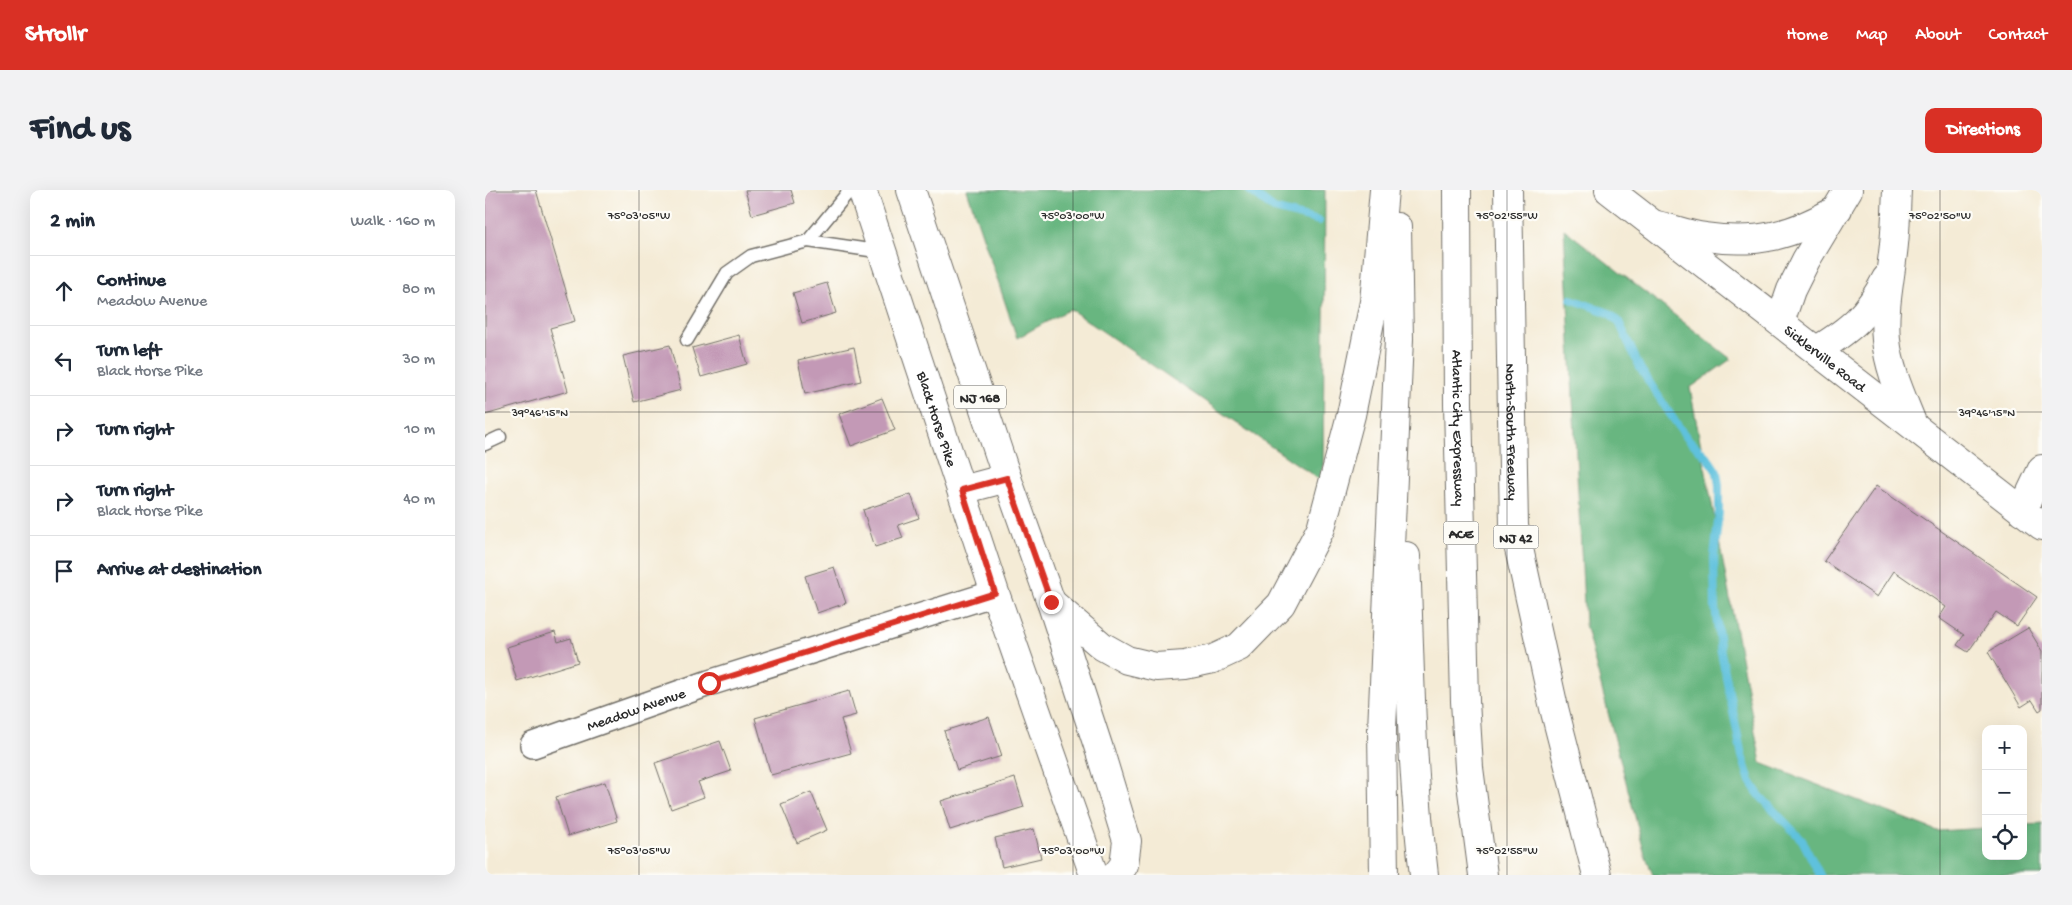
<!DOCTYPE html>
<html lang="en">
<head>
<meta charset="utf-8">
<style>
	:root { --surface:#fff; --page:#f2f2f3; --text:#1f2937; --muted:#747a83; --line:#e0e1e3; --accent:#d93025 }
	body { margin:0; font-family:"Gochi Hand",sans-serif; background:var(--page); color:var(--text) }
	.controls { position:absolute; right:15px; bottom:15px; display:grid; overflow:hidden; border-radius:10px; box-shadow:0 5px 20px #0002 }
	.controls button { width:45px; height:45px; display:grid; place-items:center; padding:0; border:0; border-bottom:1px solid var(--line); background:var(--surface); color:var(--text); font:25px sans-serif }
	.stop { position:absolute; width:15px; height:15px; margin:-11px; border:4px solid #d93025; border-radius:50%; background:#fff }
	.stop.end { background:#d93025; border-color:#fff; box-shadow:0 1px 5px #0008 }
	.list { margin:0; padding:0; list-style:none }
	h2 { display:flex; justify-content:space-between; align-items:center; height:65px; margin:0; padding:0 20px; font-size:21px }
	h2 small { font-size:16px; font-weight:400; color:var(--muted) }
	.list li { display:grid; grid-template-columns:32px 1fr auto; gap:15px; align-items:center; box-sizing:border-box; height:70px; padding:0 20px; border-top:1px solid var(--line) }
	.list b { display:block; font-size:19px; white-space:nowrap }
	.list p { margin:0; font-size:16px; white-space:nowrap; color:var(--muted) }
	.list em { font-size:16px; font-style:normal; color:var(--muted) }
	.icon { flex:none; width:28px; height:28px; fill:none; stroke:currentColor; stroke-width:2; stroke-linecap:round; stroke-linejoin:round }
	.map { position:relative; flex:none; width:1557px; height:685px; overflow:hidden; border-radius:10px }
	header { display:flex; align-items:center; gap:30px; box-sizing:border-box; height:70px; padding:0 25px; background:var(--accent); color:#fff }
	header strong { font-size:24px }
	nav { display:flex; gap:28px; margin-inline-start:auto; font-size:18px }
	.intro { display:flex; align-items:center; justify-content:space-between; box-sizing:border-box; height:120px; padding:0 30px }
	h1 { margin:0; font-size:35px }
	.button { padding:12px 22px; border-radius:10px; background:var(--accent); color:#fff; font-size:18px; font-weight:700 }
	main { display:flex; gap:30px; padding:0 30px }
	aside { flex:1; background:var(--surface); border-radius:10px; box-shadow:0 5px 20px #0002 }
	.map>svg:first-child { display:block }
</style>
</head>
<body>
<header>
<strong>Strollr</strong>
<nav><a>Home</a><a>Map</a><a>About</a><a>Contact</a></nav>
</header>
<div class="intro"><h1>Find us</h1><a class="button">Directions</a></div>
<main>
<aside>
<h2>2 min<small>Walk · 160 m</small></h2>
<ul class="list">
<li><svg class="icon" aria-label="ahead" viewBox="0 0 24 24"><path d="M12 20V5M6 11l6-6 6 6"/></svg><div><b>Continue</b><p>Meadow Avenue</p></div><em>80 m</em></li>
<li><svg class="icon" aria-label="left" viewBox="0 0 24 24"><path d="M17 20v-9H6M10 6l-5 5 5 5"/></svg><div><b>Turn left</b><p>Black Horse Pike</p></div><em>30 m</em></li>
<li><svg class="icon" aria-label="right" viewBox="0 0 24 24"><path d="M7 20v-9h11M14 6l5 5-5 5"/></svg><div><b>Turn right</b></div><em>10 m</em></li>
<li><svg class="icon" aria-label="right" viewBox="0 0 24 24"><path d="M7 20v-9h11M14 6l5 5-5 5"/></svg><div><b>Turn right</b><p>Black Horse Pike</p></div><em>40 m</em></li>
<li><svg class="icon" aria-label="arrive" viewBox="0 0 24 24"><path d="M6 21V4h12l-3 4 3 4H6"/></svg><div><b>Arrive at destination</b></div></li>
</ul>
</aside>
<div class="map">
<svg width="1557" height="685" viewBox="0 0 1557 685">
	<rect width="100%" height="100%" fill="#fdfcf7"/>
	<filter id="ink" filterUnits="userSpaceOnUse"><feTurbulence type="fractalNoise" baseFrequency=".02" numOctaves="2"/><feDisplacementMap in="SourceGraphic" scale="10" xChannelSelector="R" yChannelSelector="G"/><feConvolveMatrix kernelMatrix="1 2 1 2 8 2 1 2 1" color-interpolation-filters="sRGB"/></filter>
	<filter id="wash" filterUnits="userSpaceOnUse"><feTurbulence type="fractalNoise" baseFrequency=".0096" numOctaves="4" result="noise"/><feDisplacementMap in="SourceGraphic" scale="20" xChannelSelector="R" yChannelSelector="G"/><feGaussianBlur stdDeviation="1.12" result="paint"/><feColorMatrix in="noise" values="0 0 0 0 0 0 0 0 0 0 0 0 0 0 0 0 0 1.4 0 .05"/><feComposite in="paint" operator="in"/></filter>
	<g filter="url(#wash)">
		<rect width="100%" height="100%" fill="#f4ebd6"/>
		<g fill="#68b680" stroke="#4a7056">
			<path d="M482 0H840L838 292 585 119 532 148Z"/>
			<path d="M1079 39 1246 169 1205 198 1276 573 1452 641 1501 638V666H1538V635L1557 634V685H1168L1160 665 1100 434Z"/>
		</g>
		<g fill="none" stroke-linecap="round" stroke-linejoin="round">
			<g stroke="#5fc1dd" stroke-width="8">
				<path d="M764 0 789 19 834 31"/>
				<path d="M1086 109 1124 123 1134 132 1155 178 1187 227 1202 248 1223 268 1232 282 1234 295V322L1229 367 1230 417 1236 462 1257 566 1265 591 1274 605 1317 650 1335 685"/>
			</g>
		</g>
		<g id="blocks">
			<g fill="#c399b6">
				<path d="M0 0H51L90 131 65 138 83 201 0 225Z"/>
				<path d="M260 0H306L310 13 267 25Z"/>
				<path d="M342 93 351 123 317 133 308 103Z"/>
				<path d="M254 145 262 174 216 187 207 158Z"/>
				<path d="M185 155 196 200 149 212 138 166Z"/>
				<path d="M369 157 376 191 320 204 313 170Z"/>
				<path d="M397 208 410 240 366 256 354 224Z"/>
				<path d="M1391 296 1552 407 1532 436 1511 422 1483 462 1472 455 1479 445 1454 428 1461 417 1409 381 1392 407 1339 371Z"/>
				<path d="M426 304 434 328 413 335 418 348 390 357 378 320Z"/>
				<path d="M349 377 361 413 332 423 320 386Z"/>
				<path d="M1543 438 1557 461V519L1554 521 1547 510 1536 517 1503 462Z"/>
				<path d="M70 442 73 452 86 448 93 472 32 491 22 457Z"/>
				<path d="M364 501 371 525 356 529 366 563 286 585 270 528Z"/>
				<path d="M504 527 517 566 472 580 459 541Z"/>
				<path d="M235 551 246 581 213 592 219 607 186 619 170 573Z"/>
				<path d="M530 588 539 617 465 640 456 611Z"/>
				<path d="M120 592 132 631 83 646 71 607Z"/>
				<path d="M326 602 342 640 312 653 296 614Z"/>
				<path d="M549 639 556 668 517 677 510 648Z"/>
			</g>
		</g>
	</g>
	<g filter="url(#ink)">
		<use href="#blocks" fill-opacity="0" stroke="#716e67" stroke-width="1"/>
		<g fill="none" stroke-linecap="round" stroke-linejoin="round">
			<defs>
				<g id="lane">
					<path d="M365 0 323 51 398 62"/>
					<path d="M202 150 242 83 266 66 323 51"/>
					<path d="M0 254 15 247"/>
				</g>
				<g id="street">
					<path id="s1" d="M48 555 224 493 510 403"/>
				</g>
				<g id="secondary">
					<path id="s2" d="M1124 0 1557 336"/>
					<path d="M1537 321 1557 279"/>
				</g>
				<g id="primary">
					<path id="s3" d="M377 0 510 403 609 685"/>
					<path d="M426 0 522 288 566 412 616 565 642 651 639 675 631 685"/>
					<path d="M477 300 522 288"/>
				</g>
				<g id="highway">
					<path id="s4" d="M972 0 973 214 980 511 984 578 998 685"/>
					<path id="s5" d="M1023 0 1029 336 1069 518 1112 685"/>
					<path d="M1412 0C1411 18 1411 36 1409 54 1406 86 1398 118 1401 150 1404 180 1417 207 1428 235"/>
					<path d="M1168 34C1185 38 1203 45 1220 47 1272 55 1308 45 1353 19"/>
					<path d="M1295 132 1306 100 1321 70 1363 0"/>
					<path d="M1332 160C1366 139 1383 125 1401 89"/>
					<path d="M921 366C925 472 926 579 939 685"/>
					<path d="M566 412 617 456 642 470 671 477 700 475 728 469 754 457 796 414 836 338 866 225 889 112 899 0"/>
					<path d="M899 685 897 540 914 149 912 37"/>
				</g>
			</defs>
			<use href="#lane" stroke="#716e67" stroke-width="15"/>
			<use href="#street" stroke="#716e67" stroke-width="28"/>
			<use href="#secondary" stroke="#716e67" stroke-width="30"/>
			<use href="#primary" stroke="#716e67" stroke-width="30"/>
			<use href="#highway" stroke="#716e67" stroke-width="30"/>
			<use href="#lane" stroke="#fff" stroke-width="12"/>
			<use href="#street" stroke="#fff" stroke-width="25"/>
			<use href="#secondary" stroke="#fff" stroke-width="28"/>
			<use href="#primary" stroke="#fff" stroke-width="28"/>
			<use href="#highway" stroke="#fff" stroke-width="28"/>
		</g>
	</g>
	<g fill="none" stroke-linecap="round" stroke-linejoin="round" filter="url(#ink)">
		<path stroke="#d93025" stroke-width="6" d="M224 493 510 403 477 300 522 288 566 412"/>
	</g>
	<path fill="none" stroke="#2b2b2b" stroke-width="1" stroke-opacity="0.45" d="M154 0V685M588 0V685M1022 0V685M1455 0V685M0 222H1557"/>
	<g text-anchor="middle" stroke-width="4.5" stroke-linejoin="round" paint-order="stroke">
		<g fill="#fdfcf7" stroke="#6a6a68" stroke-width="1">
			<rect x="469" y="195.5" width="52" height="23" rx="4"/>
			<rect x="958.5" y="331.5" width="35" height="23" rx="4"/>
			<rect x="1008.5" y="335.5" width="45" height="23" rx="4"/>
		</g>
		<g font-size="14" font-weight="bold" fill="#2b2b2b">
			<text x="495" y="212">NJ 168</text>
			<text x="976" y="348">ACE</text>
			<text x="1031" y="352">NJ 42</text>
		</g>
		<g font-size="15" fill="#2b2b2b" stroke="#fdfcf7">
			<text dy="5" stroke="none"><textPath href="#s2" startOffset="274">Sicklerville Road</textPath></text>
			<text dy="5" stroke="none"><textPath href="#s3" startOffset="241">Black Horse Pike</textPath></text>
			<text dy="5" stroke="none"><textPath href="#s4" startOffset="238">Atlantic City Expressway</textPath></text>
			<text dy="5" stroke="none"><textPath href="#s5" startOffset="242">North-South Freeway</textPath></text>
			<text dy="5" stroke="none"><textPath href="#s1" startOffset="109">Meadow Avenue</textPath></text>
		</g>
	</g>
	<g font-size="12" text-anchor="middle" fill="#2b2b2b" stroke="#fdfcf7" stroke-width="4.5" stroke-linejoin="round" paint-order="stroke">
		<text x="154" y="29">75°03'05"W</text>
		<text x="588" y="29">75°03'00"W</text>
		<text x="1022" y="29">75°02'55"W</text>
		<text x="1455" y="29">75°02'50"W</text>
		<text x="55" y="226">39°46'15"N</text>
		<text x="1502" y="226">39°46'15"N</text>
		<text x="154" y="664">75°03'05"W</text>
		<text x="588" y="664">75°03'00"W</text>
		<text x="1022" y="664">75°02'55"W</text>
	</g>
</svg>
<div class="controls">
<button>+</button>
<button>−</button>
<button><svg class="icon" aria-label="locate" viewBox="0 0 24 24"><circle cx="12" cy="12" r="6"/><path d="M12 2v4M12 18v4M2 12h4M18 12h4"/></svg></button>
</div>
<div class="stop" style="left:224px;top:493px"></div>
<div class="stop end" style="left:566px;top:412px"></div>
</div>
</main>
</body>
</html>
